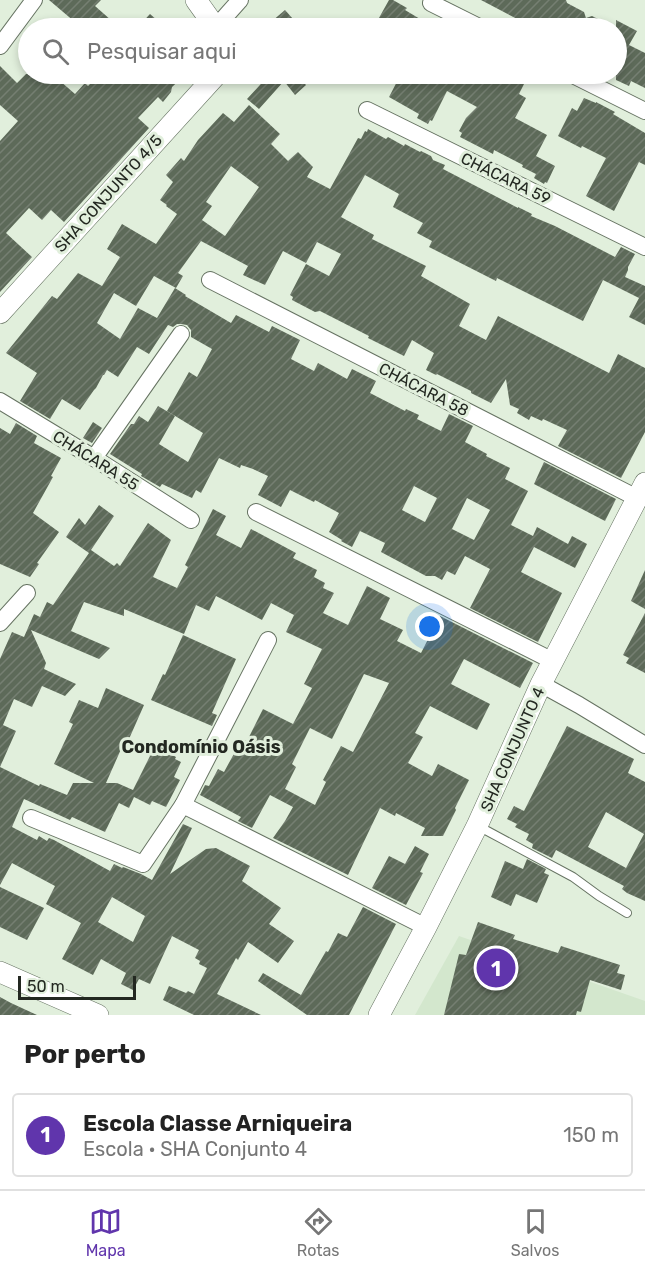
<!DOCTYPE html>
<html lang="pt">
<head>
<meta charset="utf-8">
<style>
	:root { --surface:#fff; --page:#f2f2f2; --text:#222; --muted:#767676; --line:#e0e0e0; --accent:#6035ac }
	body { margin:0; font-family:Rubik,sans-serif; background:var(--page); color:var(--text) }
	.scale { position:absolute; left:18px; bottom:15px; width:118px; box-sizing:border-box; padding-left:6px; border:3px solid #232821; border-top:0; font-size:16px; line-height:21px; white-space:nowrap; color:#232821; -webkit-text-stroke:4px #e1efdc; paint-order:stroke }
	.you { position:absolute; left:430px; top:627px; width:21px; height:21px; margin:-15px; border:4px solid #fff; border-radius:50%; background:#1a73e8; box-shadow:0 0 0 9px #1a73e833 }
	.badge { display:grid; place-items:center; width:39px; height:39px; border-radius:50%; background:var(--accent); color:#fff; font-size:20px; font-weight:700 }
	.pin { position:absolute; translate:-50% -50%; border:3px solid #fff; box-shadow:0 2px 6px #0006 }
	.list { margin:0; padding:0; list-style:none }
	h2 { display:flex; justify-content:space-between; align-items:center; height:78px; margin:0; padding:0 24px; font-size:26px }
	h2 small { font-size:20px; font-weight:400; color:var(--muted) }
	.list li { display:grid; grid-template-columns:39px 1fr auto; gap:18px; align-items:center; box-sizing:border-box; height:84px; margin:0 12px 12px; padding:0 12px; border:2px solid var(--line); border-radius:6px }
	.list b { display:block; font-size:22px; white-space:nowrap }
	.list p { margin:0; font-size:20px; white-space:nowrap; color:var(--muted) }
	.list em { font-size:20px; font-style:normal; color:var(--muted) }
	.icon { flex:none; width:33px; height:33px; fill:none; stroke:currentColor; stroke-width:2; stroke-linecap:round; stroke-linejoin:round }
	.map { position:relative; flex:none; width:645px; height:1015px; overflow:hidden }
	.search { position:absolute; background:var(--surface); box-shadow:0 3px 9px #0003; left:18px; right:18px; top:18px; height:66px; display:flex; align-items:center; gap:15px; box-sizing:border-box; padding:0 21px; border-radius:33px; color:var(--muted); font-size:22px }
	.sheet { height:174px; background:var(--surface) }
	nav { display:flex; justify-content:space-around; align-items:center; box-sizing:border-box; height:84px; border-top:2px solid var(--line); background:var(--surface); font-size:16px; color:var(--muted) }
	nav a { display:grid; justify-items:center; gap:3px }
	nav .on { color:var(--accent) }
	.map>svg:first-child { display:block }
</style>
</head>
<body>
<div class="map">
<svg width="645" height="1015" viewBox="0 0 645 1015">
	<defs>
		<pattern id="building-hatch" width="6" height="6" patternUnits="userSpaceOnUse" patternTransform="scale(1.5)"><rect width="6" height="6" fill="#5d6a59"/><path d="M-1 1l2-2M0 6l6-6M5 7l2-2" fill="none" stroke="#757f72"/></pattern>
	</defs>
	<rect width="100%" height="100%" fill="#e1efdc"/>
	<path fill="#d3e7cd" d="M459 936 645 1001V1015H415Z"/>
	<g fill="url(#building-hatch)" fill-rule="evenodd">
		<path d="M49 0H101L95 6 120 28H82Z"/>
		<path d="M389 0H393L407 8 405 10 435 28H382L375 25Z"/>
		<path d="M481 0H566L567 3 584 12 586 18 592 16 616 28H525L517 24 519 20Z"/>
		<path d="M285 10 301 28H264Z"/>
		<path d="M150 14 166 28H137Z"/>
		<path d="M616 20 637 31 629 45 645 53V88L631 81 629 86 616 80Z"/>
		<path d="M0 66 17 83 26 74H52L75 94 85 83 88 86 100 74H186L172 87 171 92 163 102 158 97 138 118 149 128 64 222 51 210 42 220 29 208 6 233 32 257 0 292V141L18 121 0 105Z"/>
		<path d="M270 74H296L306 85 295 95 284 81 259 109 247 99Z"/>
		<path d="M401 74H522L527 78 519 94 526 98 515 118 547 135 536 156 555 166 547 183 545 182 544 184 534 178 536 174 522 167 523 165 494 150 493 154 460 137 462 133 459 131 466 118 477 107 447 91 432 121 430 120 428 124 417 118 419 114 389 97Z"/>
		<path d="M584 98 596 103V102L615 112 613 114 645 133V165L639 162 614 211 586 196 606 158 582 146 581 148 558 136 572 108 577 111Z"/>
		<path d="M249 105 280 134 271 144 288 161 298 152 313 167 307 177 330 189 358 138 361 139 365 131 367 132 368 129 386 139 388 137 404 146 405 144 420 152 421 151 431 156 433 160 445 165 443 169 518 208V207L532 214 531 216 555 226 615 257 621 247 635 254 628 267V270L625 277 645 286V325L629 317 639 298 603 280 583 321 497 278 496 281 429 247 432 241 417 233 423 223 393 207 399 194 365 175 341 217 374 235 372 239 426 266 421 276 470 304 459 326 486 340 498 316 609 373 618 354 645 368V432L621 478 558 446 567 430 543 419 542 421 531 416 529 420 517 413 519 409 510 405 506 379 491 403 471 393V391L437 374 436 375 426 370 434 353 412 340 404 356 368 338 369 336 320 311 315 312 292 300 293 297 290 295 306 264 329 276 341 254 317 242 306 263 283 251 265 285 243 275 248 266 201 241 178 273 183 276 176 288 154 276 136 306 114 293 97 323 120 339 138 308 157 318 175 288 186 295 185 296 231 323 236 315 269 332 272 326 300 340 291 359 314 371 318 363 347 379 352 369 376 381 370 393 405 411 406 409 419 415 417 419 441 431 449 414 473 426 465 442 487 454 486 456 510 468 505 479 528 491 511 525 533 536 537 527 568 544 572 536 587 544 575 568 534 547 521 572 562 593 538 642 470 608 490 569 465 556 455 575 447 571 442 580 435 576H426L381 552 385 543 360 531 352 547 341 541 342 540 329 532 339 513 315 500 314 502 290 490 281 507 258 495 268 476 253 469 241 465 240 468 219 458 201 493 196 490 192 498 162 484 160 487 141 476 142 474 110 454 131 424H134L139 416 148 422 158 406 175 416 159 444 188 462 203 433 167 411 189 372 197 377 212 349 191 337V330L187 325 181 324H177L173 327 168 325 149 354 137 347 118 377 107 370 104 375H103L96 388 94 390 80 410 62 399 50 419 20 401 37 373 6 353 52 296 57 299 78 273 102 286 120 257 107 249 122 224 156 244 177 214 166 206 167 205 160 200 173 182 166 175 181 158 184 161 198 140 223 113 234 122ZM231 166 259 187 225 236 202 220 212 206 206 202ZM414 486 437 498 425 522 402 510ZM467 498 490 510 474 540 452 529Z"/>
		<path d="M93 422 102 428 92 443 83 438Z"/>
		<path d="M16 423 37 436 34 443 61 458 51 476 53 477 33 513 59 532 37 563 39 564 30 577 0 564V428L10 434Z"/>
		<path d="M544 462 616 499 605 521 534 484Z"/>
		<path d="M99 505 114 516 91 550 114 566 117 563 120 566 148 523 171 540 153 577 177 588 188 567 185 565 213 509 226 516 216 535 241 548 251 529 296 553 293 558 317 570 314 577 325 583 323 588 334 593 323 613 348 625 367 586 390 598 380 619 403 630 397 641 421 653 440 616 533 663 520 688 464 659 451 684 490 704 477 730 430 706 415 733 423 737 408 763 432 776 438 764 469 780 455 808 456 810 443 836H421L425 828 396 813 395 816 380 808 348 875 273 838 285 821 293 807 270 795 252 828 238 821 241 817 200 795 205 785 209 786 218 769 224 772 242 739 247 741 263 709 293 724 312 688 304 684 322 649 286 632 294 615 271 603 262 620 216 596 209 611 196 605 184 634 124 609V616L84 602 71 631 110 648 99 659 31 630 46 663 44 669 76 684 65 696 42 686 32 707 14 699 3 725 16 731 0 767V659L12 632 24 637 34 614 40 617 47 602 53 605 89 553 66 537 79 518 85 525ZM364 674 389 683 353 752 341 746 323 780 326 782 315 805 285 789 296 767 292 764 310 728 332 739Z"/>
		<path d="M645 570V609L631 601Z"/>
		<path d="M645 613V673L626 663 629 658 623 655Z"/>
		<path d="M183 635 236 659 212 713 217 715 212 726 151 700 163 674 165 675Z"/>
		<path d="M106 688 144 705 129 739 126 738 106 783H117L133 790 150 756 148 755 154 743 168 751 167 752 176 757 175 759 181 762 174 777 180 780 166 807 152 801 150 805 134 797 129 808 119 803 105 832 72 817 70 820 24 799 12 827 37 840 39 836 47 841 49 838 54 840 110 871 114 864 122 868 123 867 141 874 152 880 183 824 192 828 170 874 206 849 216 848 250 866 242 881 281 908 269 924 294 941 278 963 248 942 238 960 236 958 217 994 261 1015H194L163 1000 169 986 186 993 188 991 194 994 207 968 199 964 200 961 195 958 199 950 172 936 150 984 139 979 133 990 121 984 126 973 101 959 93 975 62 959 81 923 46 904 55 886 12 863 0 885V767L39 786 40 784 67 795 73 783H94L54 764 73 724 69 722 79 700 98 708ZM112 897 145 916 133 942 98 922Z"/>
		<path d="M567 726 634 759 628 773 645 782V901L627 893 622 889 624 886 556 850 552 858 532 848 533 844 526 840 529 834 515 827 517 824 507 819 514 806 524 811ZM606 812 644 834 626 868 588 847Z"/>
		<path d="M415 846 429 854 420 872 423 873 406 905 372 888 389 856 405 864Z"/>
		<path d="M527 859 546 869 544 873 549 875 537 903 516 894 511 906 491 897 505 861 523 869Z"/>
		<path d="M0 887 44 908 27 940 0 927Z"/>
		<path d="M363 907 396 924 349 1015H307L258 981 263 973 301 995 326 951 328 952 338 933 347 937Z"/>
		<path d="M478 922 515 935 513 939 558 953 561 946 620 965 617 973 625 975 621 990 590 980 581 1012 577 1011 576 1015H444L459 954 466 955Z"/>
		<path d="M0 997 11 1003 37 1015H0Z"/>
	</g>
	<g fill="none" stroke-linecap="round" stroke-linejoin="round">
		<defs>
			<path id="service" d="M478 826 573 877 599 896 627 913"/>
			<g id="minor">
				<path d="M431 3 481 28"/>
				<path d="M216 27 240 0"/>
				<path d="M0 46 34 0"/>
				<path d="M571 74 645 111"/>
				<path d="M367 110 645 247"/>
				<path d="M210 280 637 498"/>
				<path d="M0 401 94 458 191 520"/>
				<path d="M94 458 181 334"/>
				<path d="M256 512 553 661"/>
				<path d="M0 623 27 593"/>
				<path d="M268 640 183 805 426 927"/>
				<path d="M541 684 579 705 645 745"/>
				<path d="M31 818 143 864 183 805"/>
			</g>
			<g id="tertiary">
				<path d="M196 0 216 28"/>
				<path d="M0 313 217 74"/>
				<path d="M0 972 98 1015"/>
				<path d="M379 1015 426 927 477 826 541 684 645 483"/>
			</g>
		</defs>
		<use href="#service" stroke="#667362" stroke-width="10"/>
		<use href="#minor" stroke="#667362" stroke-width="18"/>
		<use href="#tertiary" stroke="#667362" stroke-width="22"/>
		<use href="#service" stroke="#fff" stroke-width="8"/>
		<use href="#minor" stroke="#fff" stroke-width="16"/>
		<use href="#tertiary" stroke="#fff" stroke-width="21"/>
	</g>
	<g text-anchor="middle" stroke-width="6" stroke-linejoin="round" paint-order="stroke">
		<g font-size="16" fill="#232821" stroke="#e1efdc">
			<text transform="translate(506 178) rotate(26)" y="6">CHÁCARA 59</text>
			<text transform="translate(108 193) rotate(-48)" y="6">SHA CONJUNTO 4/5</text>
			<text transform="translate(424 389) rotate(27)" y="6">CHÁCARA 58</text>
			<text transform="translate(96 460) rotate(32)" y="6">CHÁCARA 55</text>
			<text transform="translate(512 749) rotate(-66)" y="6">SHA CONJUNTO 4</text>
		</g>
		<g font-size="18" font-weight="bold" fill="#232821" stroke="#e1efdc">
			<text x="201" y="753">Condomínio Oásis</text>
		</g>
	</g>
</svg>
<div class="scale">50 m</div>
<div class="you"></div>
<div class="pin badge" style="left:496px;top:968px">1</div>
<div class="search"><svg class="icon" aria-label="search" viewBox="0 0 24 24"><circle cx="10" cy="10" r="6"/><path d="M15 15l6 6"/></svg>Pesquisar aqui</div>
</div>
<section class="sheet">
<h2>Por perto<small></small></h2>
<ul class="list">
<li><span class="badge">1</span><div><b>Escola Classe Arniqueira</b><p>Escola · SHA Conjunto 4</p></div><em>150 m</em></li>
</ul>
</section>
<nav>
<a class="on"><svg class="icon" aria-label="map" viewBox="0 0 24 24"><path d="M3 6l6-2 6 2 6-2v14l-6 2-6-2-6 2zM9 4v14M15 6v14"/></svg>Mapa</a>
<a><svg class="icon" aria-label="directions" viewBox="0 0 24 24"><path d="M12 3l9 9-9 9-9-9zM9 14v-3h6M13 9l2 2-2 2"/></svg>Rotas</a>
<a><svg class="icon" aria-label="saved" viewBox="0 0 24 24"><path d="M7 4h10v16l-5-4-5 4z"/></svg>Salvos</a>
</nav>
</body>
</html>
